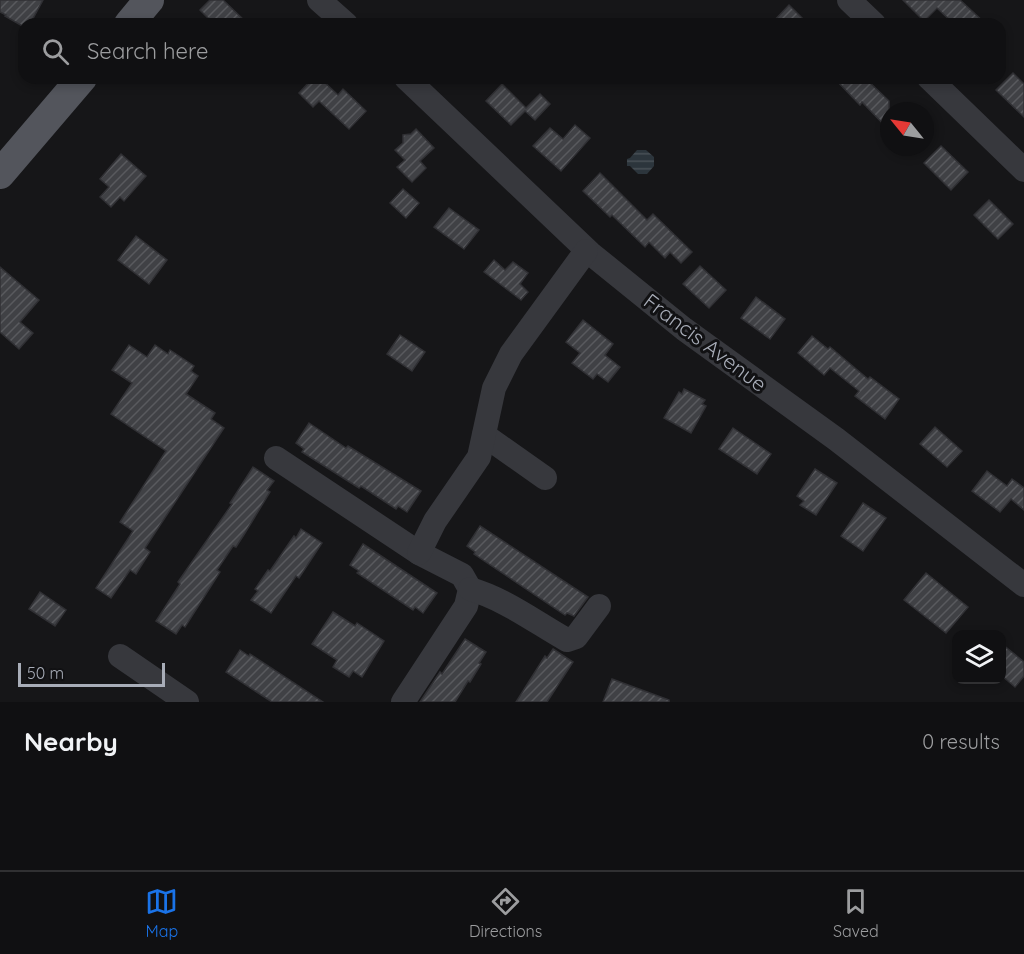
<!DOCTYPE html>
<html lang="en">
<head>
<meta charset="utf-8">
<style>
	:root { --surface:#101012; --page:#1e1e20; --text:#f1f3f6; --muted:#9c9d9f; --line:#303032; --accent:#1a73e8 }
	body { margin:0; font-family:Quicksand,sans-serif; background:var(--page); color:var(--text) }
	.controls { position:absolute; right:18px; bottom:18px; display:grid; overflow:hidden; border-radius:12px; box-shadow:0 3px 9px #0003 }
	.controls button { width:54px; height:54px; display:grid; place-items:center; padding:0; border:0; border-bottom:2px solid var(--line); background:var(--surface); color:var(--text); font:30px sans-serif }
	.compass { position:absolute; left:880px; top:102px; width:54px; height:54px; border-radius:50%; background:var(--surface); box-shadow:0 3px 9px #0003; rotate:300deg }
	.scale { position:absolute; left:18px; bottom:15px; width:147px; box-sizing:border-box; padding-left:6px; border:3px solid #a8adb8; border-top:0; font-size:16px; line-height:21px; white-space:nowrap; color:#a8adb8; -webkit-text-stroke:4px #111113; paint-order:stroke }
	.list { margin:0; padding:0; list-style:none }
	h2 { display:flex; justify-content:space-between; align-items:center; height:78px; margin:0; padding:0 24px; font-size:26px }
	h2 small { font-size:20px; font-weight:400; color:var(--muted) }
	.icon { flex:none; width:33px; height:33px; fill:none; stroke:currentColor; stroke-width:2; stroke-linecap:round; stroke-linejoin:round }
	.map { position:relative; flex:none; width:1024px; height:702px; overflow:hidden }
	.search { position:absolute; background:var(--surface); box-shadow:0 3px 9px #0003; left:18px; right:18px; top:18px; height:66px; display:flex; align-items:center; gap:15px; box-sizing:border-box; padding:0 21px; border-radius:18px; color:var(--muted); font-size:22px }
	.sheet { height:168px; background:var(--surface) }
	nav { display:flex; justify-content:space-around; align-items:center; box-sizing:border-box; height:84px; border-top:2px solid var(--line); background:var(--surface); font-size:16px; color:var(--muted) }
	nav a { display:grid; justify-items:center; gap:3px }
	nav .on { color:var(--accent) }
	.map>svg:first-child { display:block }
</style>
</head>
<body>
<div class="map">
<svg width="1024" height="702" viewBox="0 0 1024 702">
	<defs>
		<pattern id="water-rules" width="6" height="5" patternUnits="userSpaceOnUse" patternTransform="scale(1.5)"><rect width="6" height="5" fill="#2c353c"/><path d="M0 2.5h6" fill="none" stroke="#485056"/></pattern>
		<pattern id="building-hatch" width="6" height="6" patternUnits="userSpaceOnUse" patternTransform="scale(1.5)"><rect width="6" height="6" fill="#404145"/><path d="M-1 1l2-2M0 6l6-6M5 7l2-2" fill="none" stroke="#595a5e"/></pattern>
	</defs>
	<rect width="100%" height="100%" fill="#161618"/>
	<path fill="url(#water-rules)" d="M637 150H646L654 157V166L647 174H638L630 166H627V159L630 158Z"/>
	<g fill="url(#building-hatch)" stroke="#303034" stroke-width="1.5">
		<path d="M0 0H43L30 24H24V27L5 16 6 15 0 12Z"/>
		<path d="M210 0H223L248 24H214L200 10Z"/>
		<path d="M903 0H960L986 24H954L937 8 924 21Z"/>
		<path d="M789 5 808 24H771Z"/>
		<path d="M1013 73 1024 84V117L996 90Z"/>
		<path d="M313 78H320L338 95 343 89 366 111 349 129 319 101 313 107 299 93Z"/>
		<path d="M834 78H865L889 101V130L862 102 860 105Z"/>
		<path d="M502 84 526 108 540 94 550 104 535 120 525 111 511 125 486 101Z"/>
		<path d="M575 125 590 138 561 171 533 146 550 128 563 139Z"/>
		<path d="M416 129 434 148 420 161 426 168 412 182 397 167 405 160 395 150 403 143V135L411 134Z"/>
		<path d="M941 146 968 172 951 190 924 163Z"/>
		<path d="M121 154 146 176 124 201 120 197 111 207 100 197 109 187 100 179Z"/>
		<path d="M600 173 647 220 653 214 692 252 681 263 670 252 665 258 649 242 645 247 612 215 610 217 583 191Z"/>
		<path d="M403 189 419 203 406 218 390 203Z"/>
		<path d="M989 200 1013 224 998 239 974 215Z"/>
		<path d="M449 208 479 230 464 249 434 227Z"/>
		<path d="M136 236 167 260 149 284 118 260Z"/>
		<path d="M494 260 505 270 513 262 528 273 520 284 528 292 521 300 484 272Z"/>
		<path d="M700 266 726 290 709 308 683 284Z"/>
		<path d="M0 267 39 300 20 322 33 333 19 349 0 332Z"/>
		<path d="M756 297 785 319 770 339 741 318Z"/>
		<path d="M583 320 613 344 605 355 620 367 608 382 597 374 593 379 572 363 580 353 566 342Z"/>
		<path d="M400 335 425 352 412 371 387 354Z"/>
		<path d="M812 336 828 349 830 347 868 379 870 377 899 399 885 419 855 396 859 391 830 368 824 375 798 353Z"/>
		<path d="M129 345 147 357 155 345 168 354 170 350 194 366 191 371 198 376 186 394 215 413 211 419 224 428 145 548 150 552 136 574 130 570 111 598 96 588 133 531 120 522 166 451 111 414 132 383 112 370Z"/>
		<path d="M684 389 705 400 702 404 706 406 691 433 664 418 679 392 682 394Z"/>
		<path d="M309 423 346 448 348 446 421 491 407 512 398 506 396 509 361 486 359 488 302 452 304 449 296 443Z"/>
		<path d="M935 427 962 451 947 467 920 444Z"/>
		<path d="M733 428 771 454 757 474 719 449Z"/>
		<path d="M253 467 274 481 267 490 270 492 245 533 236 547 233 546 217 570 220 572 185 627 182 625 176 634 156 621 180 584 178 582 232 504 230 503Z"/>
		<path d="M815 469 837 483 816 515 800 505 804 501 797 496Z"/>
		<path d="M987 471 1007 486 1012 479 1024 488V510L1011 499 1000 512 972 491Z"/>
		<path d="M863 503 886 518 863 551 841 536Z"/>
		<path d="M480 526 588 597 574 616 567 613 565 615 474 554 475 552 467 546Z"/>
		<path d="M301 529 322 543 299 578 296 576 271 613 251 600 258 591 255 589 268 570 270 571 294 536 296 538Z"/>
		<path d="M363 544 437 593 423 613 415 607 413 610 357 573 359 571 350 565Z"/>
		<path d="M926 573 968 607 946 633 904 600Z"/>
		<path d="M40 592 66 610 55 626 29 609Z"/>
		<path d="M333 612 355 626 357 623 384 641 362 677 353 671 349 677 333 667 337 660 312 644Z"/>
		<path d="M465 639 486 652 479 663 481 664 470 682 468 681 455 702H420L440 672 442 674Z"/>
		<path d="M1002 644 1024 662V676L1015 687 1002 676Z"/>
		<path d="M553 649 573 662 547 702H516L545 656 547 658Z"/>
		<path d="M240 650 249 656 250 654 323 702H272L226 672Z"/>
		<path d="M612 679 669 700V702H603Z"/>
	</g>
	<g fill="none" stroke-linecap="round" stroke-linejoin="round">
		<g stroke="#37383d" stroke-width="24">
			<path d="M319 0 346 24"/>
			<path d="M849 0 874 24"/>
			<path d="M406 78 590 253 684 329 836 439 1024 585"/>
			<path d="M929 78 1024 170"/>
			<path d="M484 435 545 478"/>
			<path d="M276 458 419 553 462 575 470 589 466 606 403 702"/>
			<path d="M419 553 435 521 479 457 494 388 511 354 586 251"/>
			<path d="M470 589C505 599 535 622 567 640L576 637 599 606"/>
			<path d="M120 656 187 702"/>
		</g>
		<g stroke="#53555c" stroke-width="30">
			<path d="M129 24 149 0"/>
			<path d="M0 174 82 78"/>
		</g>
	</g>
	<g text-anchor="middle" stroke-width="6" stroke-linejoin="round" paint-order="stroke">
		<g font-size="21" fill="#a8adb8" stroke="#111113">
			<text transform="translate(705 343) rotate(37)" y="7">Francis Avenue</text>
		</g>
	</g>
</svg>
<div class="controls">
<button><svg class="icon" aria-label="layers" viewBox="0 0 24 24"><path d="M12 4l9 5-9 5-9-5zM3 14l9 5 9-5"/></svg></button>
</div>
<svg class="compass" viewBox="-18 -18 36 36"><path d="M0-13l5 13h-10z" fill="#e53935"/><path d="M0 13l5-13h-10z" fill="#9c9d9f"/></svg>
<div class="scale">50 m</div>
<div class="search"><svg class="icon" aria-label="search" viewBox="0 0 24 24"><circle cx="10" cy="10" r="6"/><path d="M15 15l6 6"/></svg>Search here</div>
</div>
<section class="sheet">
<h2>Nearby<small>0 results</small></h2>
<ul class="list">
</ul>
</section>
<nav>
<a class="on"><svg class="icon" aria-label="map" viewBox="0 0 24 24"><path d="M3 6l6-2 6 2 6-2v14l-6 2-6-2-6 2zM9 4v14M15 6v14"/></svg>Map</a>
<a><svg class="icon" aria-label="directions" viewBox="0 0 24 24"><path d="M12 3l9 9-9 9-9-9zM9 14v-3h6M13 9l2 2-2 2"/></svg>Directions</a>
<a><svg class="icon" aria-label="saved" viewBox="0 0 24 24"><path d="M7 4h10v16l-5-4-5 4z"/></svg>Saved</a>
</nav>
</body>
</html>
